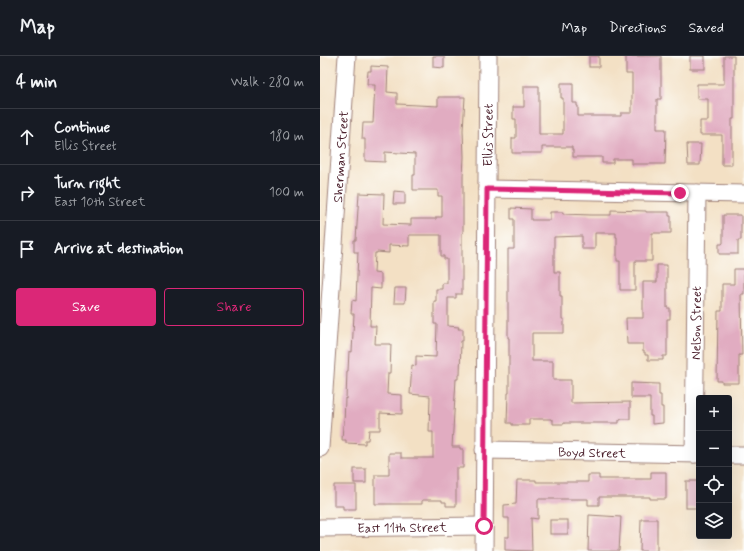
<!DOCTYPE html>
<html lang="en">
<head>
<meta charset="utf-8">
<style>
	:root { --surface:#171b24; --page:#242831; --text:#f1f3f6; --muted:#9ea1a6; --line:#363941; --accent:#db2777 }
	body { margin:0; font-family:Mynerve,sans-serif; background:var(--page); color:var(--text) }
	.controls { position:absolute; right:12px; bottom:12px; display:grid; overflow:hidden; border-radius:4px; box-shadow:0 4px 16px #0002 }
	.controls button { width:36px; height:36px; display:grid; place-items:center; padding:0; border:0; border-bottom:1px solid var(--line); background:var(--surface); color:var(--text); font:20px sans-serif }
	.stop { position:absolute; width:12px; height:12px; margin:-9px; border:3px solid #db2777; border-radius:50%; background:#fff }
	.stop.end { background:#db2777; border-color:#fff; box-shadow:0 1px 4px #0008 }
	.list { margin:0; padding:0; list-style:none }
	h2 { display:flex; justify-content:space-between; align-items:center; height:52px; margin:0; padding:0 16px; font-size:17px }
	h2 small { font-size:13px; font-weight:400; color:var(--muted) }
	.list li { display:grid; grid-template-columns:26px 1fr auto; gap:12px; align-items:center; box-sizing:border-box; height:56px; padding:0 16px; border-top:1px solid var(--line) }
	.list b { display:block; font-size:15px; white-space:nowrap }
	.list p { margin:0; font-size:13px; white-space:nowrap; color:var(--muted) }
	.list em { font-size:13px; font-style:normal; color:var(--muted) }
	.actions { display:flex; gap:8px; padding:12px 16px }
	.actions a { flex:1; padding:9px 0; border:1px solid var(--accent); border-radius:4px; text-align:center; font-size:14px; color:var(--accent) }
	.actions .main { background:var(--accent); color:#fff }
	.icon { flex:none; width:22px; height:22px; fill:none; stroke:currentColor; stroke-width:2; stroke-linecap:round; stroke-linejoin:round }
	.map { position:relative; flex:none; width:424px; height:495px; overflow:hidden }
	header { display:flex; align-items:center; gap:24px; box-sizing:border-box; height:56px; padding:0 20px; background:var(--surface); border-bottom:1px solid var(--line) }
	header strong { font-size:19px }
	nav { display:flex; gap:22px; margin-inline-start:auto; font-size:14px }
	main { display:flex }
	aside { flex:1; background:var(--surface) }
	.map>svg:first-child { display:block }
</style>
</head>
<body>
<header>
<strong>Map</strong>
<nav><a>Map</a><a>Directions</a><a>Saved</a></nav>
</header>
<main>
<aside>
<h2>4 min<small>Walk · 280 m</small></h2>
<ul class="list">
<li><svg class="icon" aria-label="ahead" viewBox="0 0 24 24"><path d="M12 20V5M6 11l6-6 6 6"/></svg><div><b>Continue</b><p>Ellis Street</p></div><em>180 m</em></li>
<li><svg class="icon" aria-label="right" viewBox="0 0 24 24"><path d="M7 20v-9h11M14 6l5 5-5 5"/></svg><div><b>Turn right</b><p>East 10th Street</p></div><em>100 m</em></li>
<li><svg class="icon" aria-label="arrive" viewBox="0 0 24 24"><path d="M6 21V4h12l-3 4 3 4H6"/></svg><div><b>Arrive at destination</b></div></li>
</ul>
<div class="actions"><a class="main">Save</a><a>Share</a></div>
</aside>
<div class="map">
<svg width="424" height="495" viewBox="0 0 424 495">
	<rect width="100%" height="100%" fill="#fdfcf7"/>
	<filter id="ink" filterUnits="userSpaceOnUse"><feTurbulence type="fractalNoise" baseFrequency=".025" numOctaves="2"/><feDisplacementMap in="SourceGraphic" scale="8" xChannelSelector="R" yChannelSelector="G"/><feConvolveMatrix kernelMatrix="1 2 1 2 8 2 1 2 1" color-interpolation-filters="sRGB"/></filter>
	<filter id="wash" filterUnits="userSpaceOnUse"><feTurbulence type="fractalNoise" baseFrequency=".012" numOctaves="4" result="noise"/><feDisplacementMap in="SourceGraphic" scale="16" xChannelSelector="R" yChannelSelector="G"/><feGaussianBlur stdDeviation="0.9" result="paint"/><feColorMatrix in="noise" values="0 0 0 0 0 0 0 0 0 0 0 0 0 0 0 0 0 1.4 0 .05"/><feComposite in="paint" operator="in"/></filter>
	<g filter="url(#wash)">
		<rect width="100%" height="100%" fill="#f3e0c4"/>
		<g id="blocks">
			<g fill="#e1acc1">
				<path d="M113 0H124V12L113 11Z"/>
				<rect x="269" y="0" width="10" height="11"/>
				<path d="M306 0H341V43H337V73H346L345 108H312V103H293V107H282V101H253V94H252V91H222V97H192V82H196V63H193V51H204V30H219V78H243V42H241V27H253V47H257V50H258V60H301V57H312V18H306Z"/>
				<rect x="370" y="0" width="15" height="13"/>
				<path d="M404 0H414V63H412V109H402V79H380V65H388V43H377V28H404Z"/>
				<path d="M51 10 68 11 67 36 77 37V48L118 50V41H145L143 74 144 101 143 120V177H142V238H136V242H128V270L139 271 138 273H143V285H141L140 319H138V323H136L132 391H140V393H143V412H136V450H126V446H122V444H102V448H55V419H69V397H81V402H113V376H109L110 340 90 338 92 309 96 310V300L116 301 117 268H114V245H116V233H122V227H127V203H124V200H121V179H89V190L69 189V197L57 196V197H55L54 217 61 218V233L51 232 50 270H56L55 288H71L70 317H68L67 338 82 339V358L60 357V374H49L48 384H45V388L26 387V384H22L23 369H24L25 342 26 343 27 315H28L29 295 32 296 34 258H31L32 244 36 245 38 196H34V184H36L39 137 64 138 63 168 91 169V163H116V161H122V140H118V134H93V119H95V98L65 96V106L45 105V83H42L43 67H53L55 29H51L52 28H47L48 15H51Z"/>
				<path d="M367 88H381L380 109H368Z"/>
				<path d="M74 135 85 136V148H73Z"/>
				<path d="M191 152 211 153V164H230V156H243V158L271 159H291V154L326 155V156H349V160H351V177H332V205H315V234H300V205H297V181H296V177H275V193H262V180L234 181V216H240V240H242V263H244V277H212V305H233V324H251V347L310 346V363H301V364H299V367H244V368H233V364H231V363H209V369H192V367H187L188 337H189V282H188V193H194V163H191Z"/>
				<path d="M403 159H421V184H418V198H399V188H402L403 187Z"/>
				<path d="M337 209H347V252H350V263H347V300H343V304H328V299H325V296H323V288H307L306 262H323V226H337Z"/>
				<path d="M414 213H424V238H421L422 299H419V327H402V325H397L398 255H402V228H414Z"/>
				<path d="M75 232H86L85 247H74Z"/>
				<path d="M311 327 339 328V339H341V351H343V367L332 368V360H330V342H311Z"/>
				<rect x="34" y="413" width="12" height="14"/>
				<path d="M331 416H346V443H330V441H279V449H268V443H218V463L211 462 212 495 185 494V481H189V462H184V449L196 448 197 424H216V426H268V419H279V423H331Z"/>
				<rect x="366" y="425" width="13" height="27"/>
				<path d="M14 429H36V453H23V450H14Z"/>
				<path d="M269 459 301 461 299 495H268Z"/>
				<path d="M321 463H337V495H320Z"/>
				<rect x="230" y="464" width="18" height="14"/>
			</g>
		</g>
	</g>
	<g filter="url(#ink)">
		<use href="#blocks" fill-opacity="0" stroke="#9e8078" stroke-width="1"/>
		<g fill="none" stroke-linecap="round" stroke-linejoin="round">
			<defs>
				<g id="minor">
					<path d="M167 133 424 138"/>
					<path id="s1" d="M0 392 27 0"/>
					<path id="s2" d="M164 394 379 398"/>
					<path id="s3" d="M374 398 377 137"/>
					<path d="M409 399H424"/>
					<path id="s4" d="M0 472 164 470"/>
					<path id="s5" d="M164 495 168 0"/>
				</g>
			</defs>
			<use href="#minor" stroke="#9e8078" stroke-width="19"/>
			<use href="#minor" stroke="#fff" stroke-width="17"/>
		</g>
	</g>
	<g fill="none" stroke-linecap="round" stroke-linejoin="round" filter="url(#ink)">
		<path stroke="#db2777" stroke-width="5" d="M164 470 167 133 360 137"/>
	</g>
	<g text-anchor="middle" stroke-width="3.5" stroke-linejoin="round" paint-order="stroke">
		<g font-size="13" fill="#4a1f2b" stroke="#fdfcf7">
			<text dy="5" stroke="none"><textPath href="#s5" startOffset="416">Ellis Street</textPath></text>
			<text dy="5" stroke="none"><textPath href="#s1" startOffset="292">Sherman Street</textPath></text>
			<text dy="5" stroke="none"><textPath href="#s3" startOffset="131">Nelson Street</textPath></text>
			<text dy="5" stroke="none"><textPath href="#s2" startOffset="108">Boyd Street</textPath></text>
			<text dy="5" stroke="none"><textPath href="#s4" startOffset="82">East 11th Street</textPath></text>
		</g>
	</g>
</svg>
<div class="controls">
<button>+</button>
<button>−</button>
<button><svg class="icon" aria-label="locate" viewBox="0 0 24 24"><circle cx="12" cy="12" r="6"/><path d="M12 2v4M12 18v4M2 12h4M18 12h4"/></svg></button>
<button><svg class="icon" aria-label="layers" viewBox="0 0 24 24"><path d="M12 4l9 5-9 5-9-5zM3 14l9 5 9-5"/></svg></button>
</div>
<div class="stop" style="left:164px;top:470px"></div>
<div class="stop end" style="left:360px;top:137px"></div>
</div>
</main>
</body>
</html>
